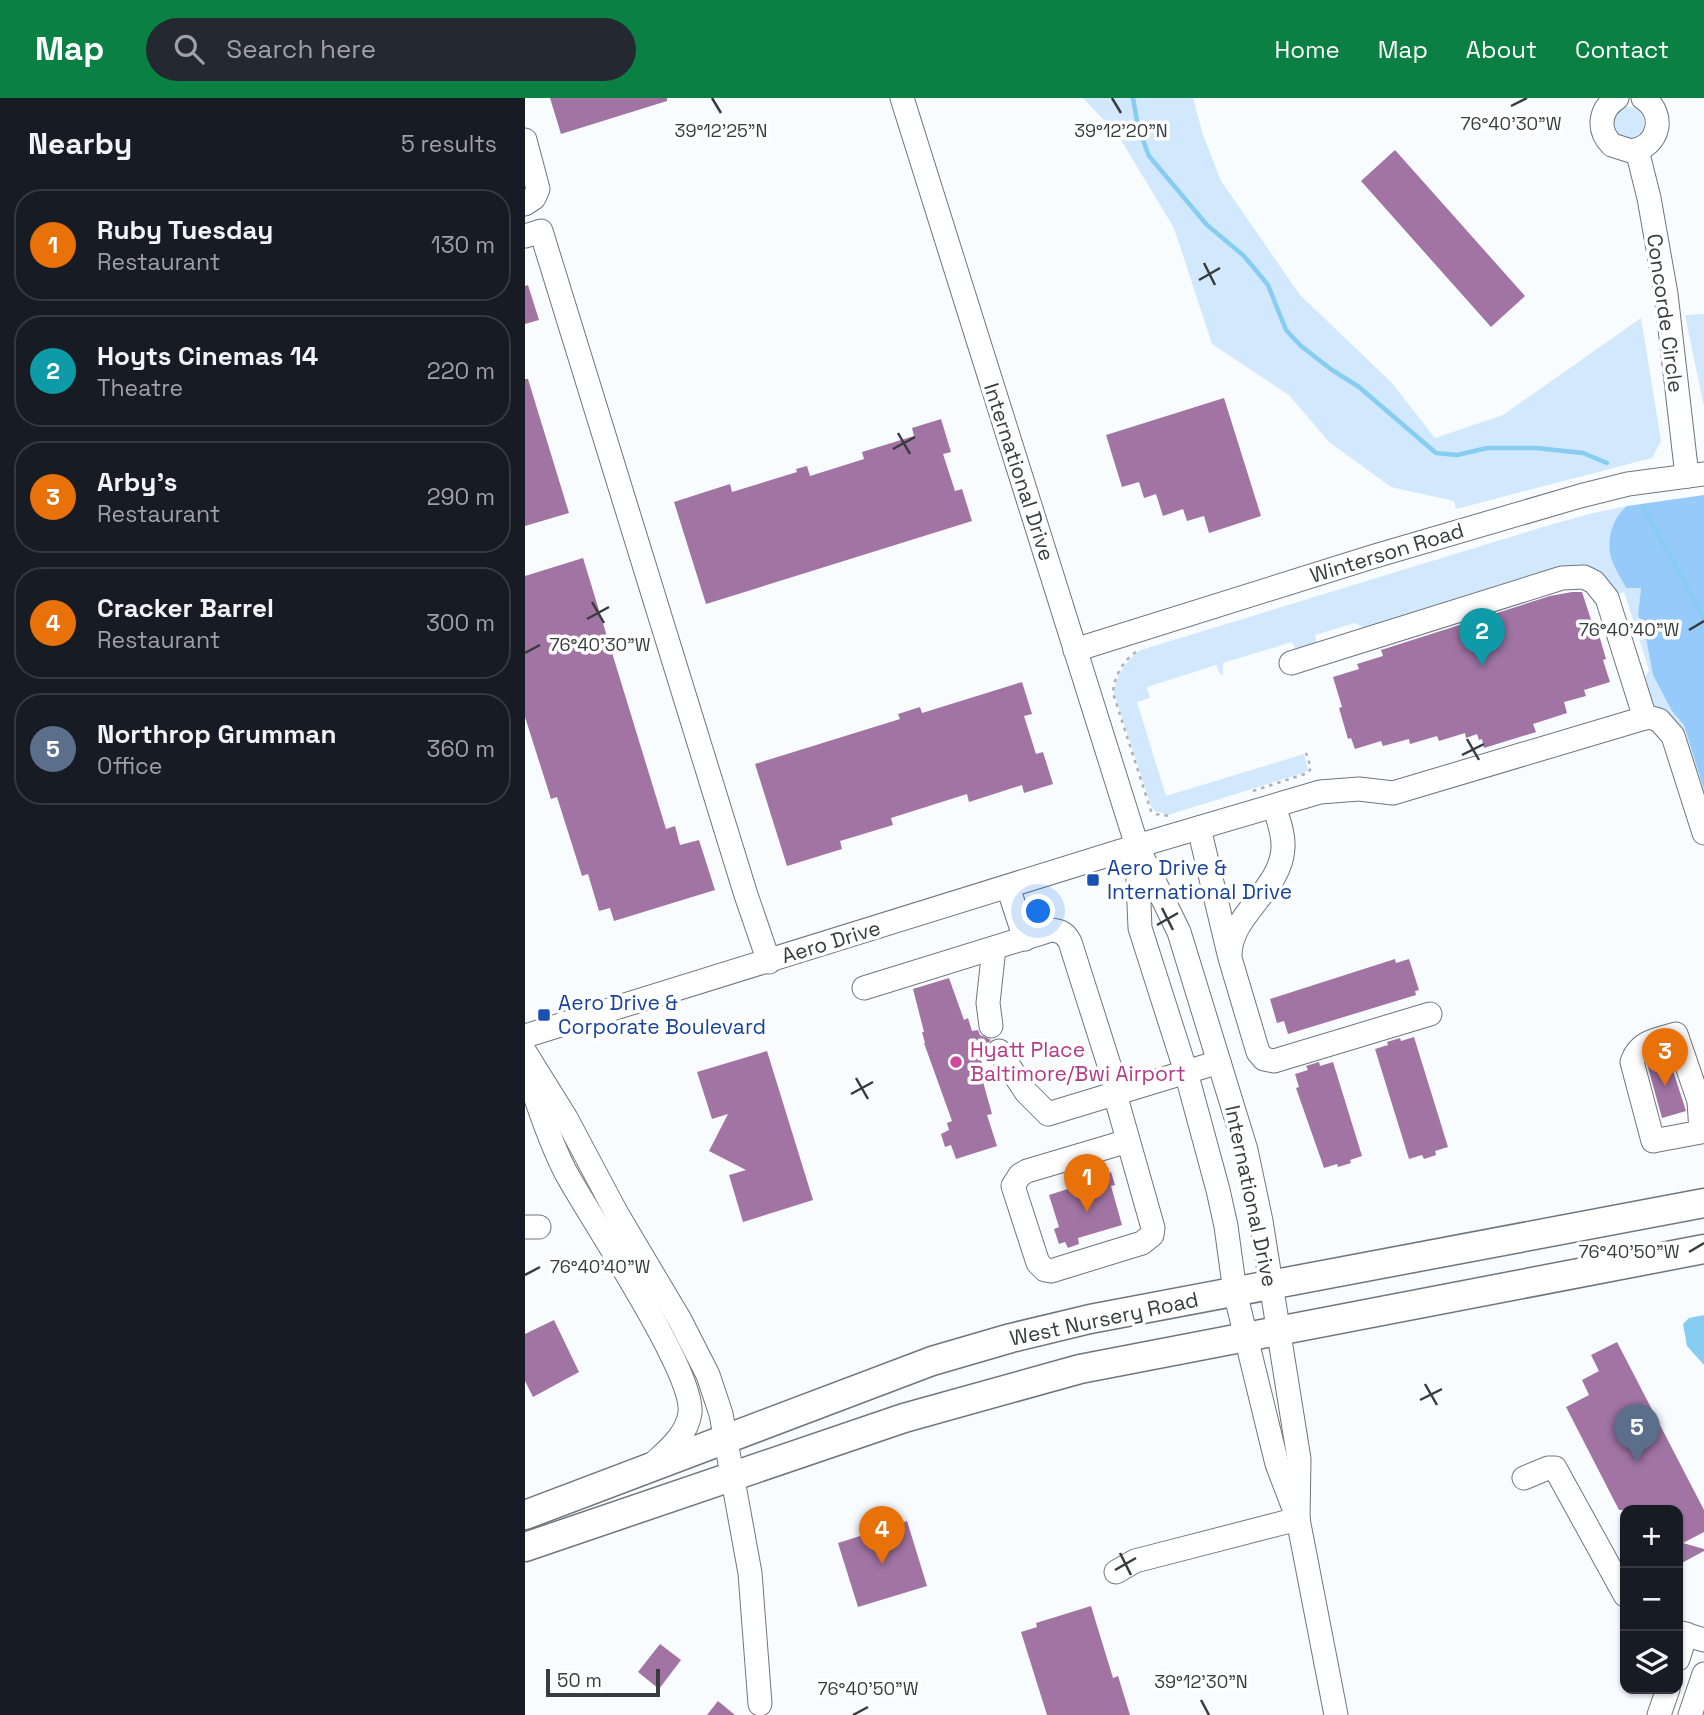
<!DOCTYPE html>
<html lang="en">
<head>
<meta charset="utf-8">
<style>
	:root { --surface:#171b24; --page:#242831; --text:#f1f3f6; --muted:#9ea1a6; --line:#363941; --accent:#0b8043 }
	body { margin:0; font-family:"Space Grotesk",sans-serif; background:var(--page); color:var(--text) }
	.controls { position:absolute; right:21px; bottom:21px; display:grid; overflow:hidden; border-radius:14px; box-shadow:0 2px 5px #0004 }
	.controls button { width:63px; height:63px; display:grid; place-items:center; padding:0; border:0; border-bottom:2px solid var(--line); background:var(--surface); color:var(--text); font:35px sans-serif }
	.scale { position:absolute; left:21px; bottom:18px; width:114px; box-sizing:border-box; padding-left:7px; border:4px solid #393c3f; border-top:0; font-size:19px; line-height:24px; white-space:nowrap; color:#393c3f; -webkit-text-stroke:5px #fff; paint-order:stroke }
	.you { position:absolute; left:514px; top:814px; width:24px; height:24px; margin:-18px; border:5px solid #fff; border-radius:50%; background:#1a73e8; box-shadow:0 0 0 10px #1a73e833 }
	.badge { display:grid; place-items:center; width:46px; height:46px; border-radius:50%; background:var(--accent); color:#fff; font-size:23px; font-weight:700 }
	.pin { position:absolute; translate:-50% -58px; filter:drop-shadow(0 2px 4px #0008) }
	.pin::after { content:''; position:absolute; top:37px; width:24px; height:21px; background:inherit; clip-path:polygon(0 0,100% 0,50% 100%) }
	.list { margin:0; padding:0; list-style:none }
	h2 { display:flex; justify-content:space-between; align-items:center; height:91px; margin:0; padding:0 28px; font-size:30px }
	h2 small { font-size:23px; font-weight:400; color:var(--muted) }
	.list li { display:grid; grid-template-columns:46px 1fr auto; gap:21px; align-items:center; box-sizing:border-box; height:112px; margin:0 14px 14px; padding:0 14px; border:2px solid var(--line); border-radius:28px }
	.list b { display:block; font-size:26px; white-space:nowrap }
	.list p { margin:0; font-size:23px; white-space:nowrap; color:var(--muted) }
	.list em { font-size:23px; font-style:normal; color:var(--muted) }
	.icon { flex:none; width:38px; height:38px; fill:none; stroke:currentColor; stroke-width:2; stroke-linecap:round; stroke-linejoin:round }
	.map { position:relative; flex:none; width:1179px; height:1617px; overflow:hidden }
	header { display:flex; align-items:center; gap:42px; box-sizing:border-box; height:98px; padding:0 35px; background:var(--accent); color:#fff }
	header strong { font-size:33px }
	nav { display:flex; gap:38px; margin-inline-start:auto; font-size:24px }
	.search { width:490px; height:63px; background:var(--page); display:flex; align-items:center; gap:18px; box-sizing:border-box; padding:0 24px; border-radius:38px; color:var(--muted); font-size:26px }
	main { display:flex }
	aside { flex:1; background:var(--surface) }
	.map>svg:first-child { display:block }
</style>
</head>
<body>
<header>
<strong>Map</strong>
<div class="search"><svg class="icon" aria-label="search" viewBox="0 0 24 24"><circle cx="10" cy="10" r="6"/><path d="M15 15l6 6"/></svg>Search here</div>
<nav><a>Home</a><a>Map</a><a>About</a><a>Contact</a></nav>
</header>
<main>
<aside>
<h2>Nearby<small>5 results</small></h2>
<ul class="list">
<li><span class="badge" style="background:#e8710a">1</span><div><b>Ruby Tuesday</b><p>Restaurant</p></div><em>130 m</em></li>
<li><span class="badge" style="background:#0f9aa8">2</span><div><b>Hoyts Cinemas 14</b><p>Theatre</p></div><em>220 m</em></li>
<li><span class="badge" style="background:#e8710a">3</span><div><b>Arby's</b><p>Restaurant</p></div><em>290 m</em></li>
<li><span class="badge" style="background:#e8710a">4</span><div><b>Cracker Barrel</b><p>Restaurant</p></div><em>300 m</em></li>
<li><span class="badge" style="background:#5c6f8a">5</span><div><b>Northrop Grumman</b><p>Office</p></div><em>360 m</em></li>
</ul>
</aside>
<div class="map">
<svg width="1179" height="1617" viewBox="0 0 1179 1617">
	<rect width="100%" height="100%" fill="#f8fcff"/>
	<g fill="#d2e8fc">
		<path d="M558 0H668L678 37 696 83 775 197 866 284 910 340 978 317 1116 220 1136 343 1127 360 931 411 929 403 866 389 804 344 764 297 687 246 649 130 593 37Z"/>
		<circle cx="1103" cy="25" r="16"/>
		<path d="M1179 216V309L1160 217Z"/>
		<path d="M1102 408C1076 439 1085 457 1101 489L1116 490 1113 517 1120 535 1128 577 1147 612 1159 627 1179 692V702L1154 626 1146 618 1124 605 1115 588 1124 572 1099 494 1090 497 1074 480 842 531 830 525 790 537 792 548 771 552 767 544 698 565V577L695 576 691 567 622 589 625 600 612 604 641 698 779 656 783 672 778 675 643 717 630 713 626 708 589 595C591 577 601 562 616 552L1018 429 1064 416Z"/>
	</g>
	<path fill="#95cafa" d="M1179 397V692L1159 627 1147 613 1128 577 1120 535 1113 517 1116 490H1101C1097 481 1091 473 1088 465 1080 446 1086 421 1102 408Z"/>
	<path fill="#87ccf1" d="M1179 1217V1267L1162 1248 1158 1226 1164 1220Z"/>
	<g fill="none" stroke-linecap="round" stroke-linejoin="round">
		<g stroke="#87ccf1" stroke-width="4.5">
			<path d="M608 0 613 29 624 58 682 127 719 158 743 187 761 232 776 248 807 272 834 289 911 355 932 357 962 350H1011L1058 355 1082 365"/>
			<path d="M1118 409 1179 520"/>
		</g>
	</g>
	<g fill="#a174a4">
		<path d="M25 0H142V3L36 36Z"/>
		<path d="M870 52 1000 198 966 229 836 83Z"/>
		<path d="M3 187 14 222 0 226V188Z"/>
		<path d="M0 281H3L44 415 0 428Z"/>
		<path d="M699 300 736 418 684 435 679 418 662 423 658 411 638 418 631 396 619 400 614 384 597 389 581 337Z"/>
		<path d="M416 321 426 354 418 356 430 393 437 391 447 423 181 506 149 404 205 386 207 394 272 374 271 371 282 368 285 378 304 372 339 361 337 354 389 338 387 330Z"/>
		<path d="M58 460 141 731 150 728 155 747 174 742 190 792 89 823 85 810 74 813 63 776 57 778 32 699 26 701 0 619V478Z"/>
		<path d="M1047 494H1057L1069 531 1072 530 1081 561 1078 562 1085 584 1059 592 1061 598 1039 604 1042 615 1008 626 1011 634 959 650 957 641 954 642 952 636 941 640 940 635 914 643 912 638 885 646 884 641 858 648 856 643 830 651 826 640 823 641 814 610 817 609 808 579 834 571 832 566 858 558 856 552 1025 498Z"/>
		<path d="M497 584 507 616 499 618 511 656 518 654 528 686 499 695 497 687 444 704 442 696 366 720 368 727 315 743 317 751 262 768 230 666 375 621 373 616 395 609 397 615Z"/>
		<path d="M870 861 871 865 884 861 894 892 890 893 891 897 763 936 759 923 752 925 745 901Z"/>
		<path d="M424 880 439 922 443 920 447 933 453 932 455 937 466 942 461 947V957L455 959 459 972 455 973 467 1016 462 1017 472 1048 431 1061 426 1047 420 1049 416 1036 424 1032 422 1025 427 1023 399 945H400L397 934H399L388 891Z"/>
		<path d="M889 939 923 1049 910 1053 911 1057 899 1061 897 1057 884 1061 850 951 863 947 862 944 875 940 876 943Z"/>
		<path d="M242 953 288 1102 218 1124 204 1077 221 1072 184 1053 203 1016 187 1021 172 974Z"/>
		<path d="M1144 960 1161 1013 1137 1020 1122 966Z"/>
		<path d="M794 964 795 968 808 964 837 1058 825 1062 826 1065 813 1069 812 1066 799 1070 771 990 774 989 770 976 783 972 781 968Z"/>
		<path d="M583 1072 584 1075 586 1074 590 1087 586 1088 597 1127 553 1140 554 1146 543 1150 540 1144 534 1146 529 1131 534 1129 524 1097 571 1082 569 1077Z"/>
		<path d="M29 1222 54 1274 8 1299 0 1283V1236Z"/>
		<path d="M1092 1244 1179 1412V1434L1158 1445 1179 1451V1453L1153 1467V1412H1094L1041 1309 1064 1297 1057 1282 1074 1273 1066 1257Z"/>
		<path d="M382 1423 402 1488 333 1509 313 1445Z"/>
		<path d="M566 1508 588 1580 593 1578 605 1617H522L496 1534 512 1529 511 1525Z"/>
		<path d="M135 1546 156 1562 134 1591 113 1574Z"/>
		<path d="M193 1603 210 1617H182Z"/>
	</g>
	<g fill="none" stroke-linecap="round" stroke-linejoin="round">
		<defs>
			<g id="minor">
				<path d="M377 0 612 748 654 834 721 1052 736 1123 774 1361 773 1421"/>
				<path d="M1092 0C1074 12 1072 32 1087 47L1106 53C1134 49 1142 16 1118 0"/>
				<path d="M0 42 13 91 9 100 0 106"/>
				<path d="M1112 52 1124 100 1141 196 1162 378"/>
				<path d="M0 138 16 133 221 797 244 864"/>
				<path d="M550 552 850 458 1055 398 1103 386 1179 376"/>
				<path d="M766 565 1037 480 1059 479 1069 484 1082 500 1120 620"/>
				<path d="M749 708C753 721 759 736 758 750 756 793 703 817 705 860L733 954 739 961 749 963 905 916"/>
				<path d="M674 730 704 856"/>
				<path d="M612 758 615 830 661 974 693 1092 701 1128 710 1194 752 1366 773 1421 811 1617"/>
				<path d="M483 789 500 841"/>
				<path d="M339 890 526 832C536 833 540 835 545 844L593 995"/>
				<path d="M466 928 463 905 469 850"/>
				<path d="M0 938 612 748 795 694 834 691 868 695 1123 619 1134 622 1148 638 1179 735"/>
				<path d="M474 953 501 994 523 1016 694 964"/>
				<path d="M0 954 41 1020 92 1116 155 1222 183 1277 196 1316 225 1475 235 1606"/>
				<path d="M2 973C13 1008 24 1041 40 1073 64 1118 170 1274 165 1315 162 1337 143 1352 128 1366"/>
				<path d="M590 996 628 1130 627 1137 617 1145 526 1173 520 1172 513 1165 488 1088 495 1077 502 1073 603 1043"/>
				<path d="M1174 1003 1151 936C1131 942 1114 943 1107 964L1128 1043 1176 1034 1174 1003 1179 1002"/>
				<path d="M0 1129H14"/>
				<path d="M999 1380 1023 1370H1030L1100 1497"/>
				<path d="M591 1474 610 1463 773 1421"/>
				<path d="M1153 1534 1179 1542"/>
				<path d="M1153 1561 1161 1536"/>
				<path d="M1134 1617 1143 1591"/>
				<path d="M1165 1617 1179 1576"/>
			</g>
			<g id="major">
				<path d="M0 1417 407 1263 486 1240 565 1221 1179 1105"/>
				<path d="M0 1449 379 1320 555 1271 1179 1151"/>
			</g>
		</defs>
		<use href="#minor" stroke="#6e767d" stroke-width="25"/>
		<use href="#major" stroke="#6e767d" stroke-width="31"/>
		<g stroke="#aeb1b4" stroke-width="2.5" stroke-dasharray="3.5 5" stroke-linecap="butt">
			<path d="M611 554C597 563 589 580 588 595L626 713 630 716 644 718"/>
			<path d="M728 693 783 675 786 670 781 655"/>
		</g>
		<use href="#minor" stroke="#fff" stroke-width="23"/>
		<use href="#major" stroke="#fff" stroke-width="28"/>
	</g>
	<path fill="none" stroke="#393c3f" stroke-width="2.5" d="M187 0 196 15M587 0 596 15M986 8 1002 0M679 165 690 187M674 182 695 170M373 335 385 356M368 351 390 339M67 504 79 525M62 521 84 509M1164 532 1179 523M0 555 15 547M942 641 954 662M937 657 959 646M637 810 648 832M632 827 653 815M331 980 343 1001M326 996 348 984M1164 1154 1179 1145M0 1177 15 1169M900 1286 912 1307M895 1302 917 1291M595 1455 606 1477M590 1472 611 1460M676 1602 684 1617M328 1617 343 1609"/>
	<g fill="#1a4fb4" stroke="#fff" stroke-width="2.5">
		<rect x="561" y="775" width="14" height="14" rx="3.5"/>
		<rect x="12" y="910" width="14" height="14" rx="3.5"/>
	</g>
	<circle fill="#d1479c" stroke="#fff" stroke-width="2.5" cx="431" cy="964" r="7"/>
	<g text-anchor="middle" stroke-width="7" stroke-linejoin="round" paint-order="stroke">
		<g font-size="21" fill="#393c3f" stroke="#fff">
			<text transform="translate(1140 215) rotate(82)" y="7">Concorde Circle</text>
			<text transform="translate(494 374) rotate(72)" y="7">International Drive</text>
			<text transform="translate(862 455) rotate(-17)" y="7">Winterson Road</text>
			<text transform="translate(306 844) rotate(-17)" y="7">Aero Drive</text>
			<text transform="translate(726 1098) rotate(78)" y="7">International Drive</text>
			<text transform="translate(579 1221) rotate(-12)" y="7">West Nursery Road</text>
		</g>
		<g font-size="21" fill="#164399" stroke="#fff" text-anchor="start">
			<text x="582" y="777">Aero Drive &amp;<tspan x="582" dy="24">International Drive</tspan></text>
			<text x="33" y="912">Aero Drive &amp;<tspan x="33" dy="24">Corporate Boulevard</tspan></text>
		</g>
		<g font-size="21" fill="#b23c85" stroke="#fff" text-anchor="start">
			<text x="445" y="959">Hyatt Place<tspan x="445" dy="24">Baltimore/Bwi Airport</tspan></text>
		</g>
	</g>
	<g font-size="18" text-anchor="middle" fill="#393c3f" stroke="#fff" stroke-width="7" stroke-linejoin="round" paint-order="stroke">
		<text x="986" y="32">76°40'30"W</text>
		<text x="196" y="39">39°12'25"N</text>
		<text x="596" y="39">39°12'20"N</text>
		<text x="1104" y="538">76°40'40"W</text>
		<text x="75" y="553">76°40'30"W</text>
		<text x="1104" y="1160">76°40'50"W</text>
		<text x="75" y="1175">76°40'40"W</text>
		<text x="676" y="1590">39°12'30"N</text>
		<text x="343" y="1597">76°40'50"W</text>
	</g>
</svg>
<div class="controls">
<button>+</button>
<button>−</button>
<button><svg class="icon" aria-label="layers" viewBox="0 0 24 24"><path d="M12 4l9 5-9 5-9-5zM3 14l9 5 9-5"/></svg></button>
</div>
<div class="scale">50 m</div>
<div class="you"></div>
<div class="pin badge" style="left:562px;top:1114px;background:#e8710a">1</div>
<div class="pin badge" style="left:957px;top:568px;background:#0f9aa8">2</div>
<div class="pin badge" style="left:1140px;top:988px;background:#e8710a">3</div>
<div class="pin badge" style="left:357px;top:1466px;background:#e8710a">4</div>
<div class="pin badge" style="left:1112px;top:1364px;background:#5c6f8a">5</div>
</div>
</main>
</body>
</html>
